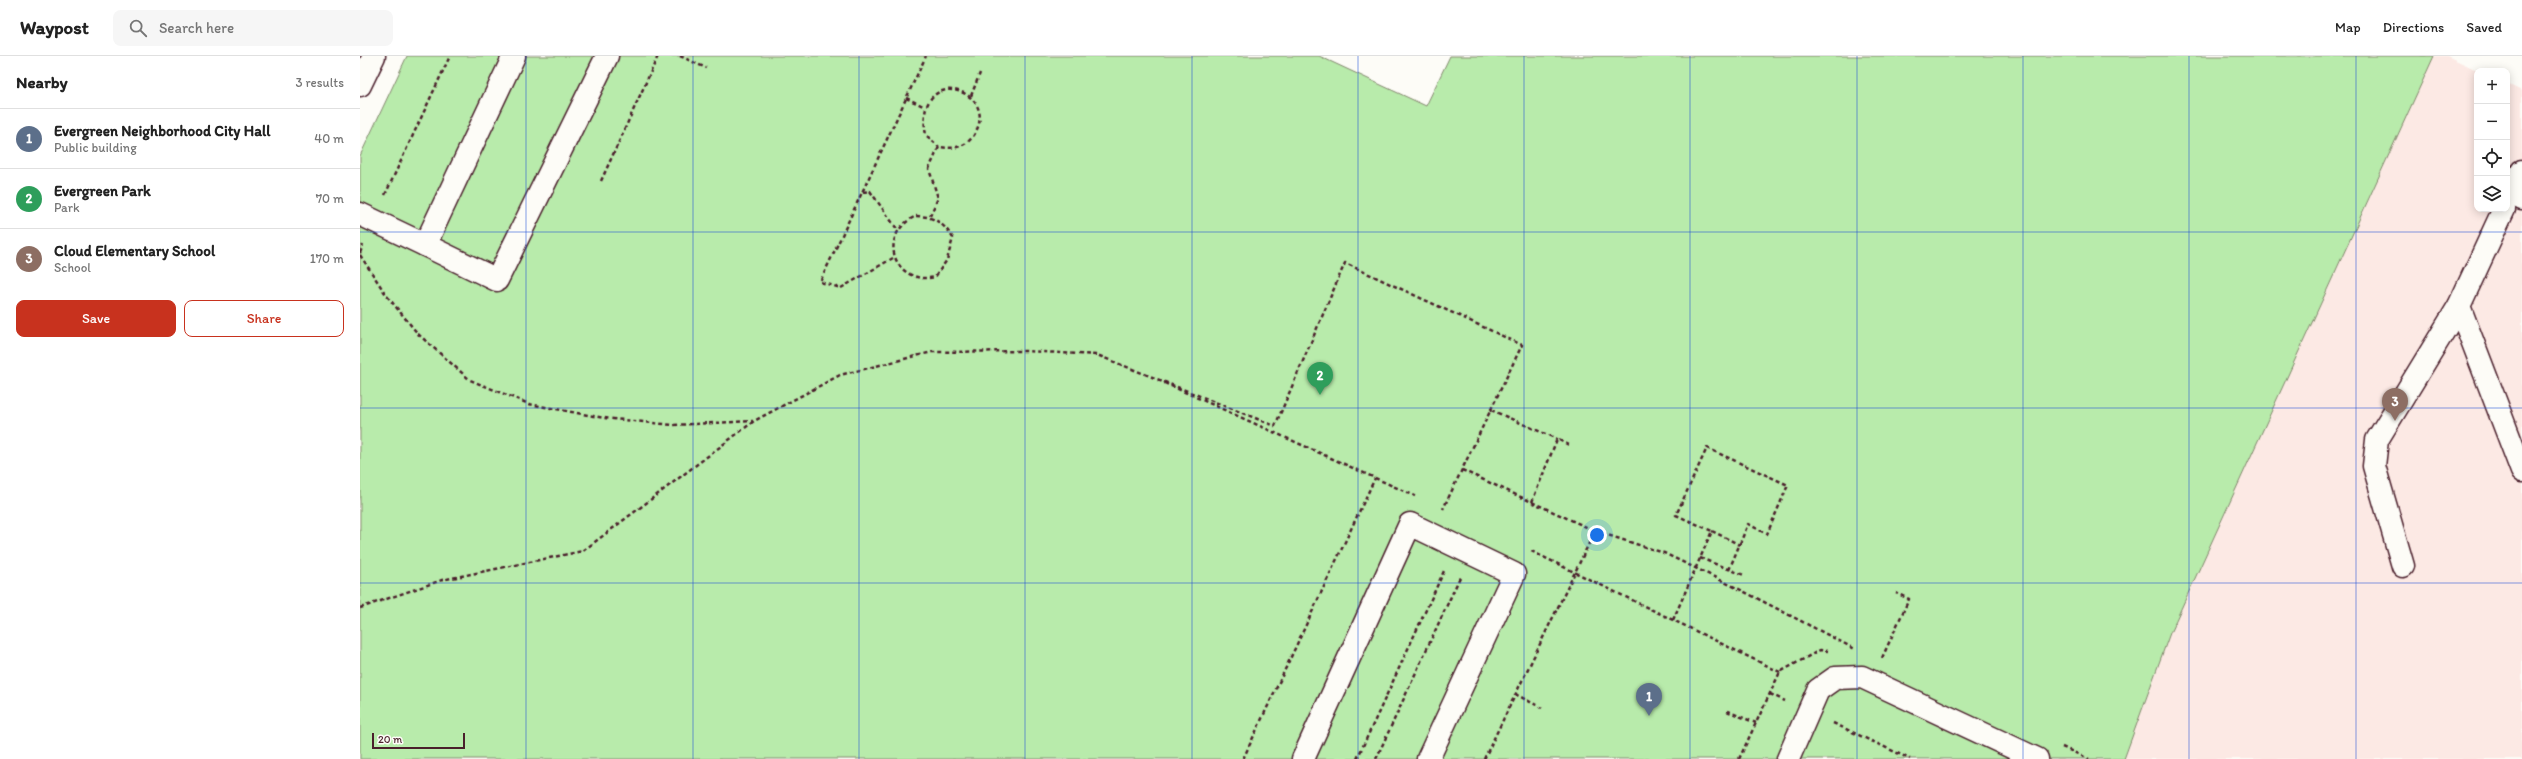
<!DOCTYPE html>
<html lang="en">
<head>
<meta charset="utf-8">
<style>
	:root { --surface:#fff; --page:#f6f6f6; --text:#222; --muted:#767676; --line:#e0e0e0; --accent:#c8321e }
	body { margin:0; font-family:Itim,sans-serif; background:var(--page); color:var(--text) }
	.controls { position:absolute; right:12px; top:12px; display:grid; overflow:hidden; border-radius:8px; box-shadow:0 2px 10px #0003 }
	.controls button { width:36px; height:36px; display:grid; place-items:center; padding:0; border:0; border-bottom:1px solid var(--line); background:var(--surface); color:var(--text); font:20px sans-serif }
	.scale { position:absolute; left:12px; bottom:10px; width:93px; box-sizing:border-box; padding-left:4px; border:2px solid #4a1f2b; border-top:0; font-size:11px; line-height:14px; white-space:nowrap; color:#4a1f2b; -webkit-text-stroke:3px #fdfcf7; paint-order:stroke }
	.you { position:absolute; left:1237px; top:479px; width:14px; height:14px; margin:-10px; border:3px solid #fff; border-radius:50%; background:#1a73e8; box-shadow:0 0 0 6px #1a73e833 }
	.badge { display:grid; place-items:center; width:26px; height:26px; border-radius:50%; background:var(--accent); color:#fff; font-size:13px; font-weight:700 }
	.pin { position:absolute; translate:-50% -33px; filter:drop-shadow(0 1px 2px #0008) }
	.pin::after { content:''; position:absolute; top:21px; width:14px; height:12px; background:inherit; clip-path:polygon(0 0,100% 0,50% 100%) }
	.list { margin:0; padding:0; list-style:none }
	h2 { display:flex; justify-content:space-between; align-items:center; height:52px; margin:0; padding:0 16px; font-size:17px }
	h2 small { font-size:13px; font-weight:400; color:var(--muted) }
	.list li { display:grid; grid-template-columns:26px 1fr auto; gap:12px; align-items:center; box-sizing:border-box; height:60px; padding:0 16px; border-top:1px solid var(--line) }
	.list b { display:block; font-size:15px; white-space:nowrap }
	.list p { margin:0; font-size:13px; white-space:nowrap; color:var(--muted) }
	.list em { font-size:13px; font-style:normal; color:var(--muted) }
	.actions { display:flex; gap:8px; padding:12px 16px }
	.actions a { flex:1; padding:9px 0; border:1px solid var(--accent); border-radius:8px; text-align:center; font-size:14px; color:var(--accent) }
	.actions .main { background:var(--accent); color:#fff }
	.icon { flex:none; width:22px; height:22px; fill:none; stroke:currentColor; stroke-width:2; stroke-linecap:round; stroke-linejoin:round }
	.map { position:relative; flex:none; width:2162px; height:703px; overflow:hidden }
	header { display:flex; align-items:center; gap:24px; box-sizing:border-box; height:56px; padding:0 20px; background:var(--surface); border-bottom:1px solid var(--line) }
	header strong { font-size:19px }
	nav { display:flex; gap:22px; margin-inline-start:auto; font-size:14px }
	.search { width:280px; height:36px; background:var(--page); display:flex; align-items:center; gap:10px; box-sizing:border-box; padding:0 14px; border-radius:8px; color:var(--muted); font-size:15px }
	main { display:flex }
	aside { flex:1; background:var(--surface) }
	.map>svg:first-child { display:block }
</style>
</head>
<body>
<header>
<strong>Waypost</strong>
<div class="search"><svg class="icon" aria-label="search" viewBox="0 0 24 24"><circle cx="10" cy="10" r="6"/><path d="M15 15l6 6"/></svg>Search here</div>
<nav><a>Map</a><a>Directions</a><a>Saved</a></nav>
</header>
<main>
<aside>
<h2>Nearby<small>3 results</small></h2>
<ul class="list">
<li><span class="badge" style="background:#5c6f8a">1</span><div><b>Evergreen Neighborhood City Hall</b><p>Public building</p></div><em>40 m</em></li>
<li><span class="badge" style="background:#2e9e5b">2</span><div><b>Evergreen Park</b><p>Park</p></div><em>70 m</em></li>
<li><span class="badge" style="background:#8d6e63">3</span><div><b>Cloud Elementary School</b><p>School</p></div><em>170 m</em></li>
</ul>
<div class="actions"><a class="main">Save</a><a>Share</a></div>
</aside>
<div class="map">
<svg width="2162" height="703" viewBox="0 0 2162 703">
	<rect width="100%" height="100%" fill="#fdfcf7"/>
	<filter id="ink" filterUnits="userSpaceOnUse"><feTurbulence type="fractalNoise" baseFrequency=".025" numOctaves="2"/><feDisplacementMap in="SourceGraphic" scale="8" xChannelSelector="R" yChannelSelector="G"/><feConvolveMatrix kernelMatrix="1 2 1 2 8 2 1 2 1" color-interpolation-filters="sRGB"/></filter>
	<g filter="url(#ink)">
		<path fill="#fce9e4" d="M2074 0H2087L2119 15H2117V153H2147V28L2162 35V703H1764L1810 577Z"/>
		<path fill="#b8ebab" stroke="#81856b" d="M47 0H959L1066 50 1090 0H2074L1810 577 1764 703H0V100Z"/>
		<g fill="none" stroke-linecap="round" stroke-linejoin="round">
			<defs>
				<g id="minor">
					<path d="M0 29 14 0"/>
					<path d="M2162 115 2152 138 2162 143"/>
					<path d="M2144 153 2099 250 2162 415"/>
					<path d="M0 158 65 189 154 0"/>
					<path d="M65 189 137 224 247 0"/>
					<path d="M2043 510 2014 410 2017 384 2099 250"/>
					<path d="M943 703 1050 468 1154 518 1068 703"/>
					<path d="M1428 703 1458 634 1475 622 1502 621 1677 703"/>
				</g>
			</defs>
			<use href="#minor" stroke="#4a1f2b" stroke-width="25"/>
			<g stroke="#4a1f2b" stroke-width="2.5" stroke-dasharray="4 3" stroke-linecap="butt">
				<path d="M320 0 346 12"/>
				<path d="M611 40 620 17"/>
				<path d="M546 42 565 51"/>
				<path d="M241 125 298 0"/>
				<path d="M503 136 510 135 537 173"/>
				<path d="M25 139 90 0"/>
				<path d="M556 160C574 160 583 167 593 182L587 204 575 221C535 230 515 180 556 160Z"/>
				<path d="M570 160 578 142 569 113 579 91C593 93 605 92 614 79 643 33 552 6 566 79L579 91"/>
				<path d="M0 197 3 189"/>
				<path d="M0 199 27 240 58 278 110 324 169 348 244 362 313 369 393 365"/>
				<path d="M533 202 481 232 460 226 566 0"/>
				<path d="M798 324 1055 440"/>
				<path d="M1131 354 1197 383"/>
				<path d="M1102 414 1235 475 1304 497 1379 533 1495 593"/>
				<path d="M1172 446 1197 383 1211 390"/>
				<path d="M1352 475 1380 489"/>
				<path d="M1171 495 1420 616"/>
				<path d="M1340 502 1384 519"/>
				<path d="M0 552 82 524 223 495 394 365 480 319 572 296 665 295 737 299 915 370 985 207 1162 289 1083 453"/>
				<path d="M1313 564 1352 475 1316 459 1347 392 1428 429 1407 478 1388 468 1369 514"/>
				<path d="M1522 602 1549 543 1536 537"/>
				<path d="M1155 638 1182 652"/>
				<path d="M1410 638 1425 645"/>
				<path d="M1367 655 1396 667"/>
				<path d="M1473 667 1550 703"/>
				<path d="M1702 691 1729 703"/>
				<path d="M883 703 1015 422"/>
				<path d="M997 703 1084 515"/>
				<path d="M1016 703 1100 521"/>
				<path d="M1124 703 1235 475"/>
				<path d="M1379 703 1420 616 1460 594 1468 595"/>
			</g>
			<use href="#minor" stroke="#fdfcf7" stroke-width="22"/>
		</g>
	</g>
	<path fill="none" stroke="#1d4ed8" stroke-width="1" stroke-opacity="0.55" d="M166 0V703M333 0V703M499 0V703M665 0V703M832 0V703M998 0V703M1164 0V703M1330 0V703M1497 0V703M1663 0V703M1829 0V703M1996 0V703M0 176H2162M0 352H2162M0 527H2162"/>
</svg>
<div class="controls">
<button>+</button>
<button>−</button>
<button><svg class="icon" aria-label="locate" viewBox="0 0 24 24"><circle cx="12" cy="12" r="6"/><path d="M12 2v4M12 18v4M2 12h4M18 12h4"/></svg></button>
<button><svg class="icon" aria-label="layers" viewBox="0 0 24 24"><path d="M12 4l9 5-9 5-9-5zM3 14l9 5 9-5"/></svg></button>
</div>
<div class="scale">20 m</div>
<div class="you"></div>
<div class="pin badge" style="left:1289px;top:660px;background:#5c6f8a">1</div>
<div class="pin badge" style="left:960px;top:339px;background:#2e9e5b">2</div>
<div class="pin badge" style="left:2035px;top:365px;background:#8d6e63">3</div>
</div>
</main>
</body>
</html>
